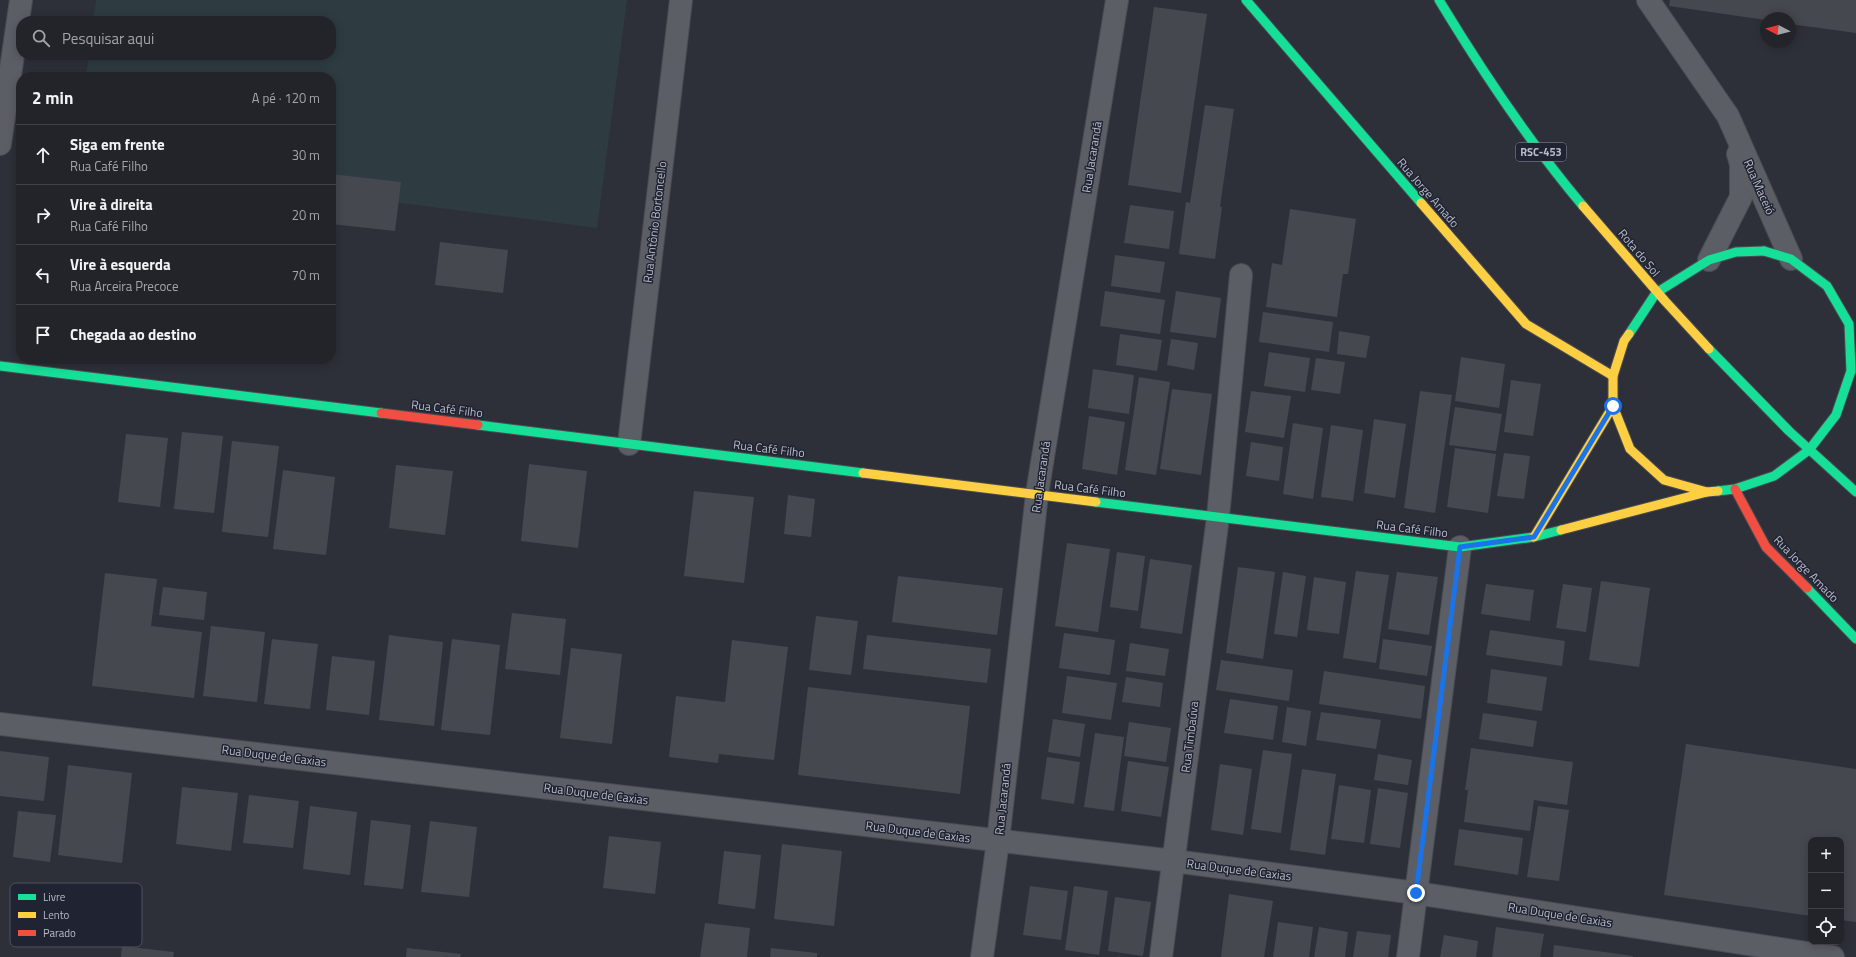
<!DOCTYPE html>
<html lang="pt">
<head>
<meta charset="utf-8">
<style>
	:root { --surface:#22242a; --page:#2e3036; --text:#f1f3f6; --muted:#a2a4a8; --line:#3f4147 }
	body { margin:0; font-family:"Titillium Web",sans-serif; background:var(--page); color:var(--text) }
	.controls { position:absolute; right:12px; bottom:12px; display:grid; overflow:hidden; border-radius:8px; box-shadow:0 2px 10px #0003 }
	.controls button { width:36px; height:36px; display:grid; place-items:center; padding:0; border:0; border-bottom:1px solid var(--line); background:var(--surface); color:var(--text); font:20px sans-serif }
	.compass { position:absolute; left:1760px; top:12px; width:36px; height:36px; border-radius:50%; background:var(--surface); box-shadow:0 2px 10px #0003; rotate:277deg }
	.stop { position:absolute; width:12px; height:12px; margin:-9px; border:3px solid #1a73e8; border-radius:50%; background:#fff }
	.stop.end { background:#1a73e8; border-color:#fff; box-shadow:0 1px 4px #0008 }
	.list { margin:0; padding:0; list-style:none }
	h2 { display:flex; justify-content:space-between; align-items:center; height:52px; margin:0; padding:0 16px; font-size:17px }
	h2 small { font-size:13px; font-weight:400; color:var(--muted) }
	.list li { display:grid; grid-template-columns:26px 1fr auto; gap:12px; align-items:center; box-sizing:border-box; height:60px; padding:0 16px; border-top:1px solid var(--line) }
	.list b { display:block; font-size:15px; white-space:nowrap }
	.list p { margin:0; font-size:13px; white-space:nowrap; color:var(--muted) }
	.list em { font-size:13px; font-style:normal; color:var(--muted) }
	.icon { flex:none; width:22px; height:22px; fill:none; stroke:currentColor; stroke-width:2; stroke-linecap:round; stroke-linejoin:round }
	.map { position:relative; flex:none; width:1856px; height:957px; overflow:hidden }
	.search { position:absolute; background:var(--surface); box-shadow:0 2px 10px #0003; left:16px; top:16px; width:320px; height:44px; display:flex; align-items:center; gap:10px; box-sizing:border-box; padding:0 14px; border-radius:16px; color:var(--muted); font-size:15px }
	.panel { position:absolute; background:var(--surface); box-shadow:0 2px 10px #0003; left:16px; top:72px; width:320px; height:292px; border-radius:16px }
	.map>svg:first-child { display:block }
</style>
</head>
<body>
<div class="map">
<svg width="1856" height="957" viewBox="0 0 1856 957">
	<rect width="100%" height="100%" fill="#2d3038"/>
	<path fill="#2e3b41" d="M96 0H627L597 228 331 194V77H86L89 55H331V21H93Z"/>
	<g fill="#45484f">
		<path d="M1670 0H1856V33L1790 24V18H1766V20L1669 6Z"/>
		<path d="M1154 7 1207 14 1181 193 1128 185Z"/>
		<path d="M1205 105 1234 109 1220 207H1222L1215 259 1179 254 1186 202 1190 203Z"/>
		<path d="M331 174 401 182 395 231 331 224Z"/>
		<path d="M1130 205 1174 211 1169 249 1124 243Z"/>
		<path d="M1290 209 1356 219 1348 274H1343L1337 317 1266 307 1272 263 1282 265Z"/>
		<path d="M440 242 508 250 503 293 435 285Z"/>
		<path d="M1115 255 1165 262 1160 293 1111 286Z"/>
		<path d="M1105 291 1165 300 1160 334 1100 326Z"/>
		<path d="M1176 291 1221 298 1216 338 1170 332Z"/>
		<path d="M1263 312 1333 322 1329 352 1259 342Z"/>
		<path d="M1339 331 1370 336 1366 358 1337 354Z"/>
		<path d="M1120 334 1162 340 1157 371 1116 365Z"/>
		<path d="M1171 339 1198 343 1194 370 1167 365Z"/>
		<path d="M1269 352 1310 358 1305 392 1264 386Z"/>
		<path d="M1461 357 1505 364 1499 408 1455 401Z"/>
		<path d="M1316 358 1345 362 1340 394 1311 390Z"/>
		<path d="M1093 369 1134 375 1129 414 1088 408Z"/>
		<path d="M1139 377 1170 382 1156 475 1125 470Z"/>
		<path d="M1511 380 1541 384 1533 436 1504 432Z"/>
		<path d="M1172 389 1212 394 1201 475 1160 469Z"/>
		<path d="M1251 391 1291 396 1284 438 1245 432Z"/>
		<path d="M1420 391 1452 395 1435 513 1404 508Z"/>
		<path d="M1455 407 1502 414 1496 451 1449 445Z"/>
		<path d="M1089 416 1125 422 1117 475 1082 469Z"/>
		<path d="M1374 419 1406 424 1395 498 1364 493Z"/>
		<path d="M1293 423 1323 428 1313 499 1283 494Z"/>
		<path d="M1331 425 1363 430 1353 501 1321 497Z"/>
		<path d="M182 432 223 436 214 513 174 509Z"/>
		<path d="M126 434 168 438 160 507 118 502Z"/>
		<path d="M232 441 279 446 268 537 222 532Z"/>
		<path d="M1251 442 1283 447 1279 481 1246 476Z"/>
		<path d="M1455 448 1496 454 1488 513 1447 507Z"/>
		<path d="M1504 453 1530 456 1524 499 1497 496Z"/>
		<path d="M529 464 587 471 578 548 521 541Z"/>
		<path d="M396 465 453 471 445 535 389 528Z"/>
		<path d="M283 470 335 477 326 555 273 549Z"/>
		<path d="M694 491 754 497 744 583 684 576Z"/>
		<path d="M788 495 815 499 811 537 784 534Z"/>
		<path d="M1067 543 1110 549 1098 632 1055 626Z"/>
		<path d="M1117 552 1145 556 1138 611 1110 607Z"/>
		<path d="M1150 559 1192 565 1182 634 1140 628Z"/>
		<path d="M1238 567 1275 572 1263 659 1226 653Z"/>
		<path d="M1356 571 1389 575 1376 663 1343 658Z"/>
		<path d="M1283 572 1306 576 1297 637 1274 634Z"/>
		<path d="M1397 572 1438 577 1429 635 1388 629Z"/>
		<path d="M105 573 157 579 151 626 202 632 194 698 92 686Z"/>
		<path d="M898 576 1003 588 997 635 892 622Z"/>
		<path d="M1314 577 1346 582 1339 634 1307 630Z"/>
		<path d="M1601 581 1650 588 1639 667 1589 660Z"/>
		<path d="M1486 584 1534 590 1530 621 1481 614Z"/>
		<path d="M1563 584 1592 588 1586 632 1556 628Z"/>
		<path d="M163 587 207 592 204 620 159 615Z"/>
		<path d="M512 613 566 619 560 675 505 669Z"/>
		<path d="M816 616 858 621 851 675 809 670Z"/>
		<path d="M211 626 265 632 257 702 203 696Z"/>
		<path d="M1490 630 1565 641 1562 666 1486 655Z"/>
		<path d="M1064 633 1115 640 1110 675 1059 668Z"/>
		<path d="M389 635 443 642 434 726 379 720Z"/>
		<path d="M867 635 991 649 987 683 863 669Z"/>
		<path d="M272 639 318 644 310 709 264 704Z"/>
		<path d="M452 639 500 645 490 735 441 730Z"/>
		<path d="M1383 639 1432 646 1427 676 1379 669Z"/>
		<path d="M732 640 788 647 774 760 719 754 718 763 669 757 676 696 725 702Z"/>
		<path d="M1130 643 1169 649 1165 676 1126 671Z"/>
		<path d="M571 648 622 654 612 744 560 738Z"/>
		<path d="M332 656 375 661 369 715 326 710Z"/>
		<path d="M1221 660 1293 670 1289 701 1216 690Z"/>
		<path d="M1491 669 1547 677 1542 711 1487 703Z"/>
		<path d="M1324 671 1425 686 1421 719 1319 704Z"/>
		<path d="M1067 676 1117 683 1111 720 1062 713Z"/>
		<path d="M1126 677 1163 683 1160 707 1122 702Z"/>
		<path d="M808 687 970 706 960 794 798 775Z"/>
		<path d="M1230 699 1278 706 1273 740 1224 733Z"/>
		<path d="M1287 707 1311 711 1306 746 1282 742Z"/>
		<path d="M1321 712 1381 720 1376 749 1316 740Z"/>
		<path d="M1483 713 1537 721 1533 747 1479 739Z"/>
		<path d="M1053 719 1085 724 1080 757 1048 752Z"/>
		<path d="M1129 722 1171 728 1166 762 1124 756Z"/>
		<path d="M1095 733 1124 737 1114 811 1084 807Z"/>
		<path d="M1686 744 1856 769V922L1841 920V840H1811V916L1664 895Z"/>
		<path d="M1471 748 1573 762 1567 805 1534 800 1530 831 1464 822 1468 790H1465Z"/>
		<path d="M1263 750 1292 754 1281 833 1251 829Z"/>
		<path d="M0 751 49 757 44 801 0 796Z"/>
		<path d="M1378 754 1412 760 1408 785 1374 780Z"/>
		<path d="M1047 757 1080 762 1074 804 1041 799Z"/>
		<path d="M1128 761 1169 767 1161 817 1121 811Z"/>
		<path d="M1220 764 1252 769 1243 835 1211 830Z"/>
		<path d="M68 765 132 773 122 863 58 855Z"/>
		<path d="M1302 769 1336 774 1325 855 1290 850Z"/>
		<path d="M1339 785 1371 790 1364 843 1331 839Z"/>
		<path d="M182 787 238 793 231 851 176 844Z"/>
		<path d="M1378 788 1408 793 1400 848 1370 844Z"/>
		<path d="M249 795 299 801 293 848 243 843Z"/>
		<path d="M310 806 357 812 350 875 303 869Z"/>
		<path d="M1538 806 1569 810 1559 881 1527 877Z"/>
		<path d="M18 811 56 815 50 862 13 857Z"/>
		<path d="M371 820 411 825 403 889 364 885Z"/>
		<path d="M430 821 477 827 469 897 421 892Z"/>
		<path d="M1459 829 1523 838 1518 875 1454 865Z"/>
		<path d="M609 836 661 842 655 894 603 888Z"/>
		<path d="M782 844 842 851 834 926 774 919Z"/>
		<path d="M724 851 761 855 755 909 718 904Z"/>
		<path d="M1030 886 1068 891 1061 940 1023 935Z"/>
		<path d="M1074 886 1108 891 1099 955 1065 950Z"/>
		<path d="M1229 894 1273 901 1264 957H1221Z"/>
		<path d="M1115 897 1151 902 1143 956 1108 951Z"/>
		<path d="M1278 922 1313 927 1309 957H1273Z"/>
		<path d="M705 923 750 928 747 957H700Z"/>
		<path d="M1319 927 1348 932 1345 957H1314Z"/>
		<path d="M1496 927 1544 934 1540 957H1492Z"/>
		<path d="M1357 931 1391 935 1388 957H1353Z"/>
		<path d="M1444 935 1478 941 1476 957H1440Z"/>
		<path d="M1554 945 1633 956V957H1553Z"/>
		<path d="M122 946 174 952 173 957H121Z"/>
		<path d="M407 948 461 954 460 957H406Z"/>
		<path d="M771 948 817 953V957H770Z"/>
	</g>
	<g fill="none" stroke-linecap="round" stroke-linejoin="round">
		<defs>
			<g id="street">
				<path d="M1648 0 1728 116 1791 259"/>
				<path d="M0 144 21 0"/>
				<path d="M1709 260 1741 197V164L1738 154"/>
				<path d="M629 444 681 0"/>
				<path d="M0 724 1174 861 1416 893 1833 957"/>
				<path d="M982 957 998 841 1037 494 1117 0"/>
				<path d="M1161 957 1218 517 1241 275"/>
				<path d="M1408 957 1460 547"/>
			</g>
			<g id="fast">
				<path d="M1246 0 1421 203"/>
				<path d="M1439 0C1482 71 1529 142 1583 206"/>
				<path d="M1629 334 1656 293 1709 260 1736 252 1764 251"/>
				<path d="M1709 349 1789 431 1856 492"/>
				<path d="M0 366 381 413"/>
				<path d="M478 425 863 473"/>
				<path d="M1718 491 1735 489 1774 476 1809 450 1836 415 1851 371 1849 324 1827 286 1791 259 1764 251"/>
				<path d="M1096 502 1460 547 1534 537 1561 530"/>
				<path d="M1807 588 1856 639"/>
			</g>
			<g id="slow">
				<path d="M1421 203 1526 324 1613 376"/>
				<path d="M1583 206 1665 301 1709 349"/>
				<path d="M1629 334 1624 341 1613 376V406L1630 449 1664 480 1707 492 1718 491"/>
				<path d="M863 473 1096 502"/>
				<path d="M1561 530 1707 492"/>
				<path d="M1534 537 1613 406"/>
			</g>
			<g id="jam">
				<path d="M381 413 478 425"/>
				<path d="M1735 489 1766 547 1807 588"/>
			</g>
		</defs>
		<use href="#street" stroke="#4a4c53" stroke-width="24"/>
		<use href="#fast" stroke="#4a4c53" stroke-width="11"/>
		<use href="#slow" stroke="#4a4c53" stroke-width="11"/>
		<use href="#jam" stroke="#4a4c53" stroke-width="11"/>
		<use href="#street" stroke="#5c5e66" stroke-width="22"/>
		<use href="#fast" stroke="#16e098" stroke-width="9"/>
		<use href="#slow" stroke="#ffcf43" stroke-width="9"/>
		<use href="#jam" stroke="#f24e42" stroke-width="9"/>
	</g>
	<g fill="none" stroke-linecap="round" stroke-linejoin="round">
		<path stroke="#1a73e8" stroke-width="5" d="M1416 893 1460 547 1534 537 1613 406"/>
	</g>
	<g text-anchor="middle" stroke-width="3" stroke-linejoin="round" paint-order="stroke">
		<rect fill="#202432" stroke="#8a8e9b" stroke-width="1" x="1516" y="143" width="50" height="18" rx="3"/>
		<g font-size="11" font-weight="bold" fill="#b8bbc8">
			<text x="1541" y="156">RSC-453</text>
		</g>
		<g font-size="12" fill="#b8bbc8" stroke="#202432">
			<text transform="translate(1092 157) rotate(-81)" y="4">Rua Jacarandá</text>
			<text transform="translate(1759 187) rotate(66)" y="4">Rua Maceió</text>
			<text transform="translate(1428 193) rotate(49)" y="4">Rua Jorge Amado</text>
			<text transform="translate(655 222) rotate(-83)" y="4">Rua Antônio Bortoncello</text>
			<text transform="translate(1639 253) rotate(50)" y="4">Rota do Sol</text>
			<text transform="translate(447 409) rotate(7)" y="4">Rua Café Filho</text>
			<text transform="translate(769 449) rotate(7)" y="4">Rua Café Filho</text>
			<text transform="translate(1041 477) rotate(-82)" y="4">Rua Jacarandá</text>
			<text transform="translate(1090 489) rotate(7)" y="4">Rua Café Filho</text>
			<text transform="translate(1412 529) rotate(7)" y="4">Rua Café Filho</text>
			<text transform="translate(1806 569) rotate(46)" y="4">Rua Jorge Amado</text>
			<text transform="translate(1190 737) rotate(-83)" y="4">Rua Timbaúva</text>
			<text transform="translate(274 756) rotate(7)" y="4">Rua Duque de Caxias</text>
			<text transform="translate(596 794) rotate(7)" y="4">Rua Duque de Caxias</text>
			<text transform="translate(1003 799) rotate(-84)" y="4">Rua Jacarandá</text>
			<text transform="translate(918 832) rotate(7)" y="4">Rua Duque de Caxias</text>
			<text transform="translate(1239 870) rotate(7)" y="4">Rua Duque de Caxias</text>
			<text transform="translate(1560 915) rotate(9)" y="4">Rua Duque de Caxias</text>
		</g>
	</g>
	<rect x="10" y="883" width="132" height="64" rx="6" fill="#202432" stroke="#4e515f" stroke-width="1"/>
	<rect x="18" y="894" width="18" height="6" fill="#16e098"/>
	<rect x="18" y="912" width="18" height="6" fill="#ffcf43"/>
	<rect x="18" y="930" width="18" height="6" fill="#f24e42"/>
	<g font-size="11" fill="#b8bbc8">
		<text x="43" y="901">Livre</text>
		<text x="43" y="919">Lento</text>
		<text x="43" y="937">Parado</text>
	</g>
</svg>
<div class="controls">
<button>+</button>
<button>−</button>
<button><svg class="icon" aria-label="locate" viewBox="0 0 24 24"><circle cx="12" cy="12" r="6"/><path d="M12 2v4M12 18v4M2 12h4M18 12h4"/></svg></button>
</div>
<svg class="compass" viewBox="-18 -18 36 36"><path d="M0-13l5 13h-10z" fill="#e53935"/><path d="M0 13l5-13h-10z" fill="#a2a4a8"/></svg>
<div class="stop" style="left:1613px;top:406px"></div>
<div class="stop end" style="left:1416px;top:893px"></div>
<div class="search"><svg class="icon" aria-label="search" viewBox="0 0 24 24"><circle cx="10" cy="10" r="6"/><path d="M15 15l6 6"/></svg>Pesquisar aqui</div>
<section class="panel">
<h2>2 min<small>A pé · 120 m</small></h2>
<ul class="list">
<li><svg class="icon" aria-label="ahead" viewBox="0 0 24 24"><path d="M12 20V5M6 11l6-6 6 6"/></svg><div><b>Siga em frente</b><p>Rua Café Filho</p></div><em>30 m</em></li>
<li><svg class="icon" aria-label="right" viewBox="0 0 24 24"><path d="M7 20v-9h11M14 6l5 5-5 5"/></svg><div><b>Vire à direita</b><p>Rua Café Filho</p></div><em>20 m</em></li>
<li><svg class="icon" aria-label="left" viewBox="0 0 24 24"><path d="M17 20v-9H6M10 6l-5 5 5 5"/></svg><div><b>Vire à esquerda</b><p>Rua Arceira Precoce</p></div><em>70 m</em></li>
<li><svg class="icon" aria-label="arrive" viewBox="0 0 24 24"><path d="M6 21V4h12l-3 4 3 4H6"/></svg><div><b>Chegada ao destino</b></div></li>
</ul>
</section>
</div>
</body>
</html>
